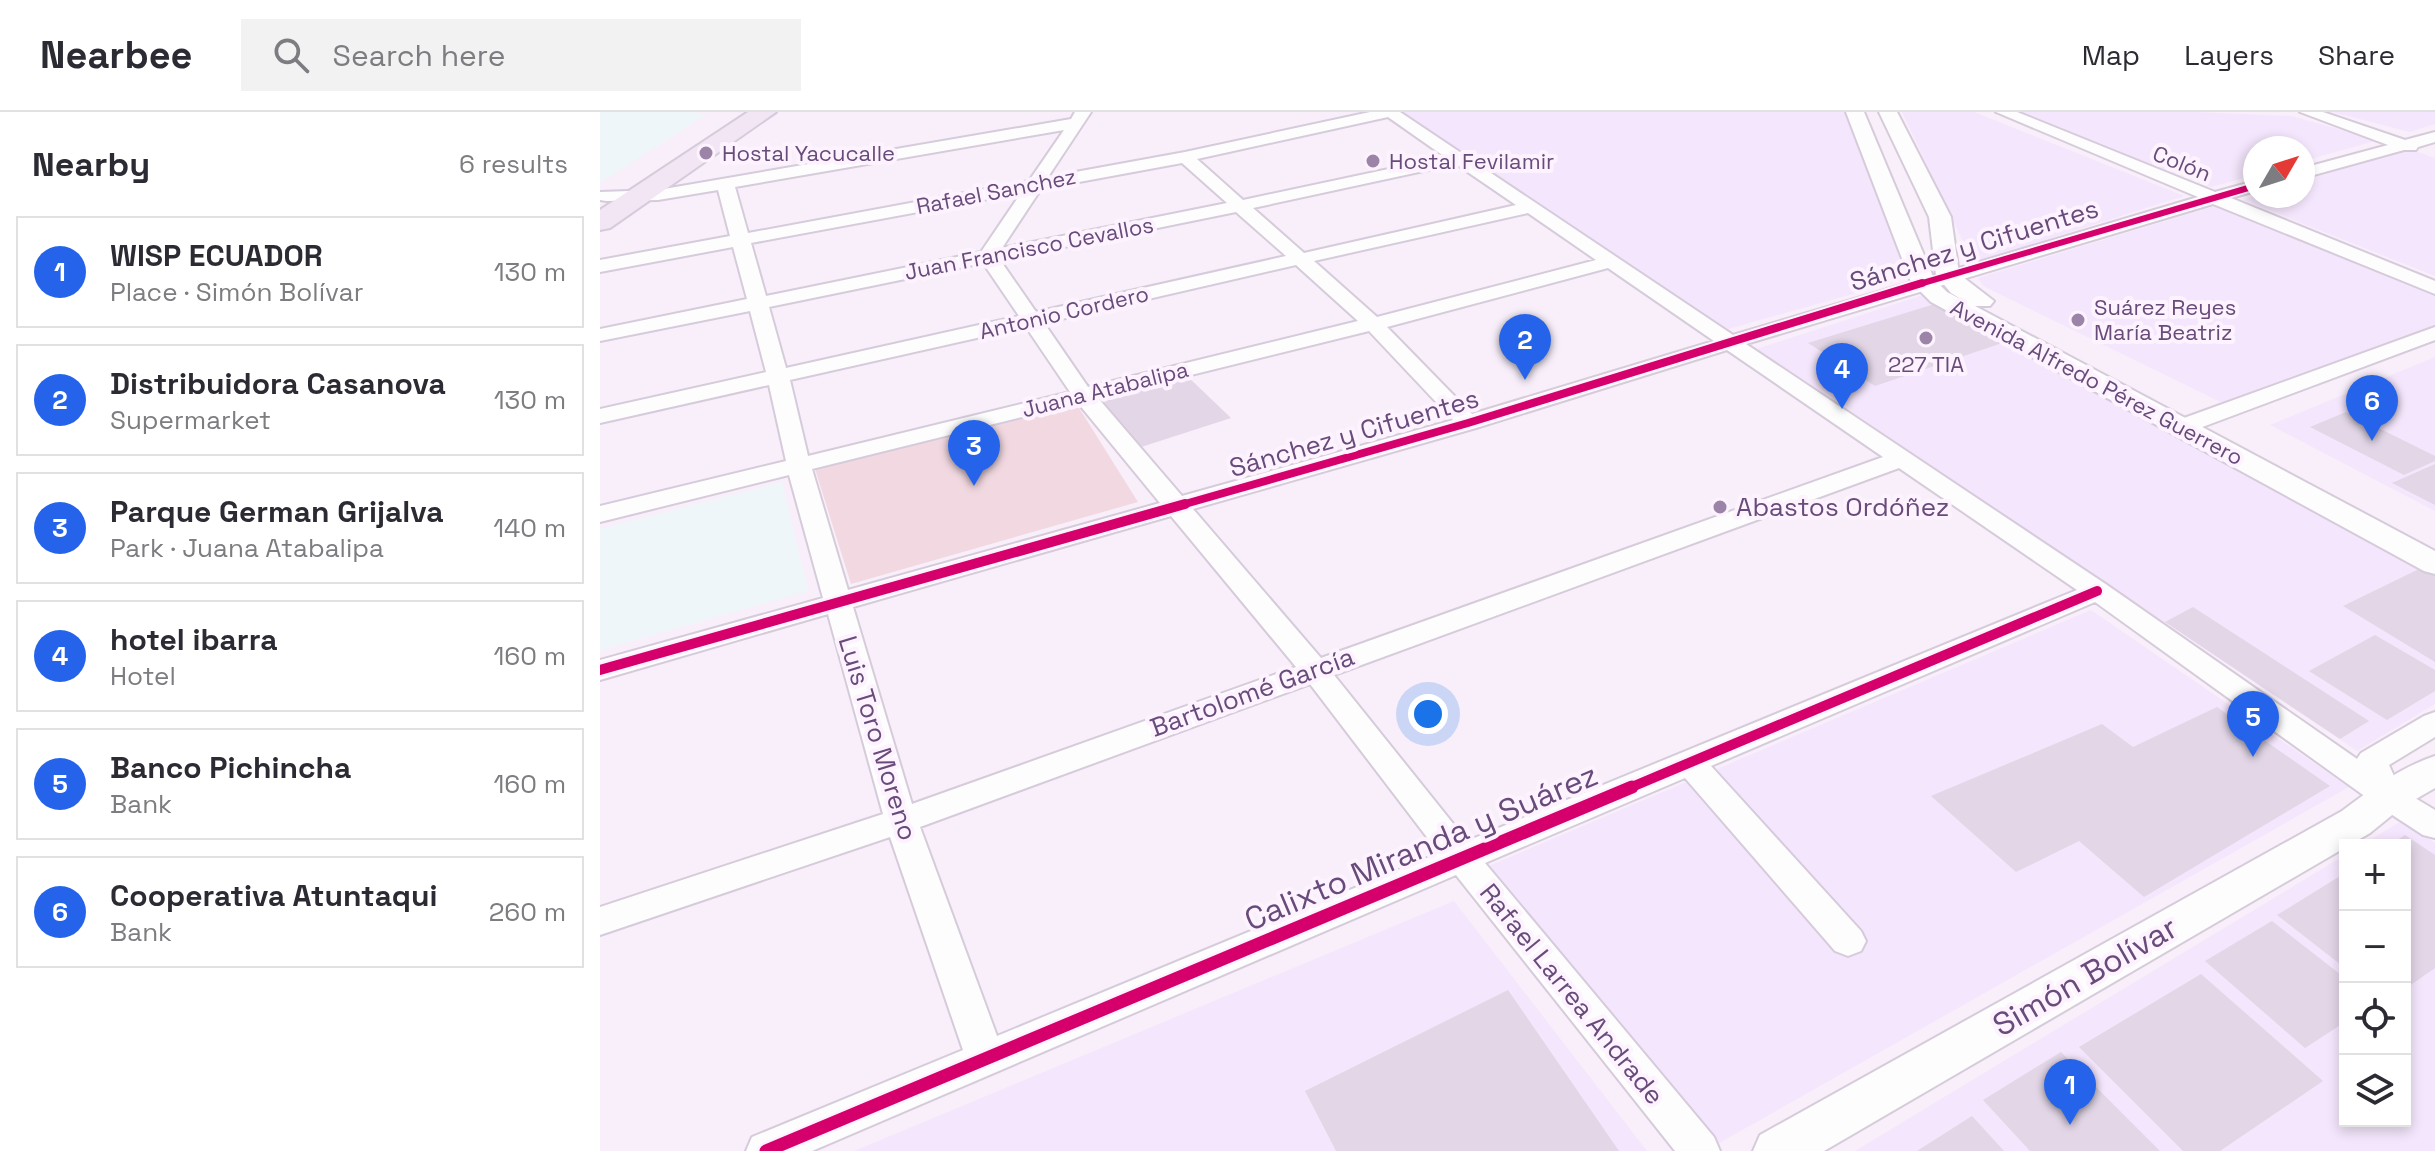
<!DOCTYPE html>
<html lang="en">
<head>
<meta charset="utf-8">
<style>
	:root { --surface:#fff; --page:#f2f2f3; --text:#2b2b33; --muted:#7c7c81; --line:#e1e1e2; --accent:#2563eb }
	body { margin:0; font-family:"Space Grotesk",sans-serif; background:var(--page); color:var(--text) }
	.controls { position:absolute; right:24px; bottom:24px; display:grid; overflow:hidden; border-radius:0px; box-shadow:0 4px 12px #0003 }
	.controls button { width:72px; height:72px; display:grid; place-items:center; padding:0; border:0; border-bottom:2px solid var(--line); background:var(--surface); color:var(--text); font:40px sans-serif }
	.compass { position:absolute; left:1643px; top:24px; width:72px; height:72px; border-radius:50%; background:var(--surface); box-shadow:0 4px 12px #0003; rotate:51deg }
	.you { position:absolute; left:828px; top:602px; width:28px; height:28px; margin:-20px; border:6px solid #fff; border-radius:50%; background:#1a73e8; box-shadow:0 0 0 12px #1a73e833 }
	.badge { display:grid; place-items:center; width:52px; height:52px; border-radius:50%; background:var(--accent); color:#fff; font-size:26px; font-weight:700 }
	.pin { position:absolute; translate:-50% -66px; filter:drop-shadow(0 2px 4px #0008) }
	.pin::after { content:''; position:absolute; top:42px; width:28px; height:24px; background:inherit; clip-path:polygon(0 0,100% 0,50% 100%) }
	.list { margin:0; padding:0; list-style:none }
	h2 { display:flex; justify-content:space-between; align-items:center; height:104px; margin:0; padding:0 32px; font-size:34px }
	h2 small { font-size:26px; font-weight:400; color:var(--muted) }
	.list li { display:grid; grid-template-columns:52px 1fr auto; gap:24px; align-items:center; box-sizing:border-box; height:112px; margin:0 16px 16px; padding:0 16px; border:2px solid var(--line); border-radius:0px }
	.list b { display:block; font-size:30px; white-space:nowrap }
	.list p { margin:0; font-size:26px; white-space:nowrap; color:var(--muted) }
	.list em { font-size:26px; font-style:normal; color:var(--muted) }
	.icon { flex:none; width:44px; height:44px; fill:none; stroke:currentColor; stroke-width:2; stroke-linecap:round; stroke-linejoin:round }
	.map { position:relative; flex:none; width:1835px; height:1039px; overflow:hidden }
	header { display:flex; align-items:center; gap:48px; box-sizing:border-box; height:112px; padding:0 40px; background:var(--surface); border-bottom:2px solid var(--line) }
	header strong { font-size:38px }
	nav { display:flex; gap:44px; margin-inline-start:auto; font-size:28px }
	.search { width:560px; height:72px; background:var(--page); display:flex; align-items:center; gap:20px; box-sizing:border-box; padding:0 28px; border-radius:0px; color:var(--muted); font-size:30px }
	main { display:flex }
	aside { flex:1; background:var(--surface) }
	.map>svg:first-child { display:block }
</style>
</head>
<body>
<header>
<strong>Nearbee</strong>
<div class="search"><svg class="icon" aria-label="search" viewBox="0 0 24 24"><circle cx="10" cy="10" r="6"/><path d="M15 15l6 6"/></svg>Search here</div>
<nav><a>Map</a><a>Layers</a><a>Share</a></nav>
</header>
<main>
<aside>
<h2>Nearby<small>6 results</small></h2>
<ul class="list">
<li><span class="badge">1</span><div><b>WISP ECUADOR</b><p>Place · Simón Bolívar</p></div><em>130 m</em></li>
<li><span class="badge">2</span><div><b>Distribuidora Casanova</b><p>Supermarket</p></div><em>130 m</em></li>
<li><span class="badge">3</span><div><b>Parque German Grijalva</b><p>Park · Juana Atabalipa</p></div><em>140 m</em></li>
<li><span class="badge">4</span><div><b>hotel ibarra</b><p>Hotel</p></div><em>160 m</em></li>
<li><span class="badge">5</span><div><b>Banco Pichincha</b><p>Bank</p></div><em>160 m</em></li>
<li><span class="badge">6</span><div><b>Cooperativa Atuntaqui</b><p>Bank</p></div><em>260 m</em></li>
</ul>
</aside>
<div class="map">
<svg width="1835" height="1039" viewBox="0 0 1835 1039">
	<rect width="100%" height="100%" fill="#f8effa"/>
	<g fill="#f4e6fc">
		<path d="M802 0H1244L1309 166 1128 217Z"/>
		<path d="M1302 0H1374L1584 84 1373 151Z"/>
		<path d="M1410 0H1595L1691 4 1779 28 1703 49V36H1655V63L1611 75Z"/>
		<path d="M1732 0H1835V12L1810 20Z"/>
		<path d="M1809 37 1835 46V164L1643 88 1655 84H1703V69Z"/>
		<path d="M1615 94 1835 182V219L1641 300 1383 174 1378 166Z"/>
		<path d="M1323 183 1835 457V592L1757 639 1156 237Z"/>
		<path d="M1835 245V399L1670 313Z"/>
		<path d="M1491 498 1749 675 1114 1034 884 756Z"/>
		<path d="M1803 708 1835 731V1039H1255L1745 743V1009H1805V733H1762Z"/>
		<path d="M854 789 1047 1039H254Z"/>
	</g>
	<g fill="#eff6f9">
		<path d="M0 0H92L107 2 0 71Z"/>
		<path d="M182 370 208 479 0 538V417Z"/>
	</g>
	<path fill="#f2d9e1" d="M476 291 538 390 251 472 215 357Z"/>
	<g fill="#e2d6e7">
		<path d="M1338 191 1408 229 1275 274 1208 231Z"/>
		<path d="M586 263 631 306 535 337 493 287Z"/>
		<path d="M1746 300 1835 344V349L1804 363 1710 315Z"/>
		<path d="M1835 352V393L1792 371Z"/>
		<path d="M1821 456 1835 464V550L1743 494Z"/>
		<path d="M1593 495 1769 609 1740 627 1565 510Z"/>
		<path d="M1775 523 1835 558V579L1787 608 1709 559Z"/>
		<path d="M1617 595 1730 674 1544 785 1479 729 1416 760 1331 684 1502 612 1533 635Z"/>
		<path d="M1805 723 1835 743V856L1805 877V733H1789Z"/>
		<path d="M1745 761V856L1677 803Z"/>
		<path d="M1672 809 1745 866V910L1705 936 1605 849Z"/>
		<path d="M1601 862 1723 969 1620 1039H1583L1479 935Z"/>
		<path d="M908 878 1019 1039H736L705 979Z"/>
		<path d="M1461 940 1560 1039H1430L1383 988Z"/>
		<path d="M1372 1004 1404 1039H1317Z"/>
	</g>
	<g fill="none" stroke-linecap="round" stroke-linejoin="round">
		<defs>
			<g id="minor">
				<path d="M475 0H491L448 65 585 40 770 0H800L1133 223 1598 85 1396 0H1417L1615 80 1655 69V79L1631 86 1835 169V182L1613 92 1146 232 1507 473 1757 647 1761 641 1824 604 1835 600V625L1789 653 1800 677 1835 698V726L1823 723 1777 693 1495 490 1111 654 1261 819 1266 829 1261 839 1248 844 1235 839 1085 666 885 751 1114 1025 1120 1039H1075L856 763 212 1039H146L152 1025 363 938 290 725 0 823V795L283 702 228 502 0 568V548L223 486 189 363 0 410V394L186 349 169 273 0 311V297L166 260 150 199 0 229V217L147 187 133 135 0 160V148L130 124 118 78 58 88 6 89 0 88V80L58 78 471 7ZM788 5 845 45 643 88 597 47ZM464 18 429 69 148 121 135 75ZM582 51 627 91 402 136 441 77ZM856 52 916 93 704 141 653 96ZM421 81 381 140 166 184 151 131ZM636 100 686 144 436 200 400 148ZM928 101 996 148 777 205 714 149ZM383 151 419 204 186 256 169 195ZM696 153 758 209 488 275 444 211ZM1008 156 1114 229 872 302 787 215ZM426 215 470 280 208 344 190 268ZM769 219 853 308 582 384 498 286ZM1127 238 1283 345 721 546 593 397 876 316ZM478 291 560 391 248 478 212 357ZM1299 356 1477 478 867 729 734 563ZM571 404 696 555 312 692 253 495ZM710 572 839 741 397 924 320 715Z"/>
				<path d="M1700 0H1723L1805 28 1835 20V30L1818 35 1816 38H1804L1703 66V56L1788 33Z"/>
				<path d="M1835 215V228L1589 320H1573L1570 315 1573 310Z"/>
			</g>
			<g id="tertiary">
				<path d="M1246 0H1264L1334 167 1347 180 1366 190 1351 181 1336 163 1329 105 1279 0H1297L1351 105 1359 162 1394 189 1390 194H1375L1835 439V462L1824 459 1331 190 1311 170Z"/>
				<path d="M1835 644V676L1802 695 1770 721 1224 1039H1153L1160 1023 1742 699C1770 678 1801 655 1835 644Z"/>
			</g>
			<path id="primary" d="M148 0H176L10 116 0 118V98Z"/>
		</defs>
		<use href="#minor" stroke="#d6cbda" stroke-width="4"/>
		<use href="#tertiary" stroke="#d6cbda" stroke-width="4"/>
		<use href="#primary" stroke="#d6cbdb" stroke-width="4"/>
		<use href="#minor" fill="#fefdfe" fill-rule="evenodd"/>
		<use href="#tertiary" fill="#fefdfe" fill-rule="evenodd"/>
		<use href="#primary" fill="#f2e6f4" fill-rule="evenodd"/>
		<defs>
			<path id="cycleway-far3" d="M1316 173 1655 74"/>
			<path id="cycleway-far2" d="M578 394 868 311 1322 171"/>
			<g id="cycleway-far1">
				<path d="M0 558 585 392"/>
				<path d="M1027 677 1497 479"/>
			</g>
			<path id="cycleway" d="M166 1039 1032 675"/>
		</defs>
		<use href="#cycleway-far3" stroke="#fdf3ff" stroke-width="9"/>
		<use href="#cycleway-far2" stroke="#fdf3ff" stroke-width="12"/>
		<use href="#cycleway-far1" stroke="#fdf3ff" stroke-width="15"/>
		<use href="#cycleway" stroke="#fdf3ff" stroke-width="18"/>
		<use href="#cycleway-far3" stroke="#d6006c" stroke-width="6"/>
		<use href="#cycleway-far2" stroke="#d6006c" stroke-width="8"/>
		<use href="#cycleway-far1" stroke="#d6006c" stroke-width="10"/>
		<use href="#cycleway" stroke="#d6006c" stroke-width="13"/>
	</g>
	<g fill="#9b84a7" stroke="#fdf3ff" stroke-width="3">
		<circle cx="106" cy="41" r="8"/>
		<circle cx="773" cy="49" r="8"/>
		<circle cx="1478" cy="208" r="8"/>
		<circle cx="1326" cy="226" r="8"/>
		<circle cx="1120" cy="395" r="8"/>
	</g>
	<g text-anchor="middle" stroke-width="8" stroke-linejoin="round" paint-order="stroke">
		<g font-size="22" fill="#694b7b" stroke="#fdf3ff" text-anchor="start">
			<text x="122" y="49">Hostal Yacucalle</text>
			<text x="789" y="57">Hostal Fevilamir</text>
			<text x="1494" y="203">Suárez Reyes<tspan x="1494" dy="25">María Beatriz</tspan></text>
			<text x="1326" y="260" text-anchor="middle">227 TIA</text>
		</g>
		<g font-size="22" fill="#694b7b" stroke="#fdf3ff">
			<text transform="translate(1582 51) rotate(22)" y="8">Colón</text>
			<text transform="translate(396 79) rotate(-11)" y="8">Rafael Sanchez</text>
			<text transform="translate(429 136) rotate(-11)" y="8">Juan Francisco Cevallos</text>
			<text transform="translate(464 200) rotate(-13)" y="8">Antonio Cordero</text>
			<text transform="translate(1497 270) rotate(28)" y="8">Avenida Alfredo Pérez Guerrero</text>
			<text transform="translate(505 277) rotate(-14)" y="8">Juana Atabalipa</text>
		</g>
		<g font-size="26" fill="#694b7b" stroke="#fdf3ff">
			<text transform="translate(1374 133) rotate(-17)" y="9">Sánchez y Cifuentes</text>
			<text transform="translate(754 321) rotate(-16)" y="9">Sánchez y Cifuentes</text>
			<text transform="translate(652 580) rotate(-20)" y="9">Bartolomé García</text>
			<text transform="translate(278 626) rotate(73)" y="9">Luis Toro Moreno</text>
			<text transform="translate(972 882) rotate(51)" y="9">Rafael Larrea Andrade</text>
		</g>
		<g font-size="26" fill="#694b7b" stroke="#fdf3ff" text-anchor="start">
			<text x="1136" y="404">Abastos Ordóñez</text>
		</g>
		<g font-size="32" fill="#694b7b" stroke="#fdf3ff">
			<text transform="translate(821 735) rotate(-23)" y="11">Calixto Miranda y Suárez</text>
			<text transform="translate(1485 864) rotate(-30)" y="11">Simón Bolívar</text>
		</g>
	</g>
</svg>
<div class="controls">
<button>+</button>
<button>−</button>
<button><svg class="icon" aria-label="locate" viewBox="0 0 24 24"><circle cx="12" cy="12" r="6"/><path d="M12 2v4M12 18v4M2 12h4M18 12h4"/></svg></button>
<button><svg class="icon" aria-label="layers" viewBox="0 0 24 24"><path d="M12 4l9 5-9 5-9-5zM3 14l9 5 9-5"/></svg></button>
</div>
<svg class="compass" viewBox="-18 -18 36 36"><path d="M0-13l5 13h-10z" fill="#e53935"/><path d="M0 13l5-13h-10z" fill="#7c7c81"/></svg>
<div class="you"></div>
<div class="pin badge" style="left:1470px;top:1013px">1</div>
<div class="pin badge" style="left:925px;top:268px">2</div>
<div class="pin badge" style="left:374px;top:374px">3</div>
<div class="pin badge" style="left:1242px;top:297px">4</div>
<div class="pin badge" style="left:1653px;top:645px">5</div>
<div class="pin badge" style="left:1772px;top:329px">6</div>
</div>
</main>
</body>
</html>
